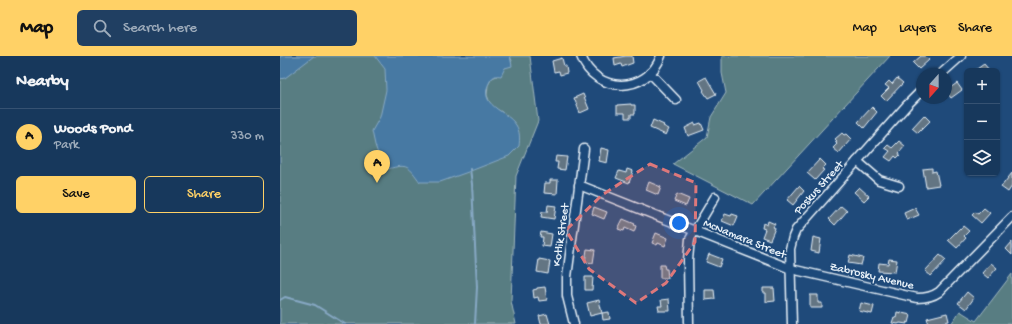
<!DOCTYPE html>
<html lang="en">
<head>
<meta charset="utf-8">
<style>
	:root { --surface:#17385c; --page:#203f62; --text:#f1f3f6; --muted:#9eacbb; --line:#365272; --accent:#ffd166 }
	body { margin:0; font-family:"Gochi Hand",sans-serif; background:var(--page); color:var(--text) }
	.controls { position:absolute; right:12px; top:12px; display:grid; overflow:hidden; border-radius:6px; box-shadow:0 1px 3px #0004 }
	.controls button { width:36px; height:36px; display:grid; place-items:center; padding:0; border:0; border-bottom:1px solid var(--line); background:var(--surface); color:var(--text); font:20px sans-serif }
	.compass { position:absolute; left:636px; top:12px; width:36px; height:36px; border-radius:50%; background:var(--surface); box-shadow:0 1px 3px #0004; rotate:201deg }
	.you { position:absolute; left:399px; top:167px; width:14px; height:14px; margin:-10px; border:3px solid #fff; border-radius:50%; background:#1a73e8; box-shadow:0 0 0 6px #1a73e833 }
	.badge { display:grid; place-items:center; width:26px; height:26px; border-radius:50%; background:var(--accent); color:#111; font-size:13px; font-weight:700 }
	.pin { position:absolute; translate:-50% -33px; filter:drop-shadow(0 1px 2px #0008) }
	.pin::after { content:''; position:absolute; top:21px; width:14px; height:12px; background:inherit; clip-path:polygon(0 0,100% 0,50% 100%) }
	.list { margin:0; padding:0; list-style:none }
	h2 { display:flex; justify-content:space-between; align-items:center; height:52px; margin:0; padding:0 16px; font-size:17px }
	h2 small { font-size:13px; font-weight:400; color:var(--muted) }
	.list li { display:grid; grid-template-columns:26px 1fr auto; gap:12px; align-items:center; box-sizing:border-box; height:56px; padding:0 16px; border-top:1px solid var(--line) }
	.list b { display:block; font-size:15px; white-space:nowrap }
	.list p { margin:0; font-size:13px; white-space:nowrap; color:var(--muted) }
	.list em { font-size:13px; font-style:normal; color:var(--muted) }
	.actions { display:flex; gap:8px; padding:12px 16px }
	.actions a { flex:1; padding:9px 0; border:1px solid var(--accent); border-radius:6px; text-align:center; font-size:14px; color:var(--accent) }
	.actions .main { background:var(--accent); color:#111 }
	.icon { flex:none; width:22px; height:22px; fill:none; stroke:currentColor; stroke-width:2; stroke-linecap:round; stroke-linejoin:round }
	.map { position:relative; flex:none; width:732px; height:268px; overflow:hidden }
	header { display:flex; align-items:center; gap:24px; box-sizing:border-box; height:56px; padding:0 20px; background:var(--accent); color:#111 }
	header strong { font-size:19px }
	nav { display:flex; gap:22px; margin-inline-start:auto; font-size:14px }
	.search { width:280px; height:36px; background:var(--page); display:flex; align-items:center; gap:10px; box-sizing:border-box; padding:0 14px; border-radius:6px; color:var(--muted); font-size:15px }
	main { display:flex }
	aside { flex:1; background:var(--surface) }
	.map>svg:first-child { display:block }
</style>
</head>
<body>
<header>
<strong>Map</strong>
<div class="search"><svg class="icon" aria-label="search" viewBox="0 0 24 24"><circle cx="10" cy="10" r="6"/><path d="M15 15l6 6"/></svg>Search here</div>
<nav><a>Map</a><a>Layers</a><a>Share</a></nav>
</header>
<main>
<aside>
<h2>Nearby<small></small></h2>
<ul class="list">
<li><span class="badge">A</span><div><b>Woods Pond</b><p>Park</p></div><em>330 m</em></li>
</ul>
<div class="actions"><a class="main">Save</a><a>Share</a></div>
</aside>
<div class="map">
<svg width="732" height="268" viewBox="0 0 732 268">
	<rect width="100%" height="100%" fill="#1f4a7a"/>
	<filter id="ink" filterUnits="userSpaceOnUse"><feTurbulence type="fractalNoise" baseFrequency=".025" numOctaves="2"/><feDisplacementMap in="SourceGraphic" scale="8" xChannelSelector="R" yChannelSelector="G"/><feConvolveMatrix kernelMatrix="1 2 1 2 8 2 1 2 1" color-interpolation-filters="sRGB"/></filter>
	<g filter="url(#ink)">
		<g fill="#597d82" stroke="#a0b7bd">
			<path d="M0 0H175L220 103 222 56 211 50 207 39 208 29 212 22 217 20 232 5 230 0H250L258 65 236 120 231 245 236 268H0Z"/>
			<path d="M442 0H610L473 149 393 108 427 81 431 61 446 37 442 17Z"/>
			<path d="M732 218V268H671L680 255 696 265Z"/>
		</g>
		<g fill="#4679a3" stroke="#87a9c5">
			<path d="M0 0H34L5 22 0 23Z"/>
			<path d="M95 0H230L232 10 225 12 221 20C216 19 213 20 210 25 196 50 227 54 236 69 240 75 240 83 239 90L229 100 188 116 160 126H140C129 111 128 107 108 113L102 109 95 89 92 75 100 61 106 34 105 13Z"/>
		</g>
		<g fill="none" stroke-linecap="round" stroke-linejoin="round">
			<g stroke="#87a9c5" stroke-width="2">
				<path d="M190 113 192 128 197 231 195 268"/>
				<path d="M0 244 5 241 35 249 65 268"/>
			</g>
		</g>
		<g fill="#647483" stroke="#e8f1f8">
			<path d="M346 0H352L353 7 342 11 341 8 335 10 334 2Z"/>
			<path d="M641 0H645L649 4 639 13 633 7Z"/>
			<path d="M282 2 284 10H286L287 17 280 19 279 15 274 16 272 5Z"/>
			<path d="M704 8 710 15H694Z"/>
			<path d="M426 21 436 38 428 42 423 35 424 34 419 25Z"/>
			<path d="M617 22 623 27 606 45 601 40 609 32 605 29 609 25 612 28Z"/>
			<path d="M677 27 682 34 671 42 666 35Z"/>
			<path d="M303 38 309 53 300 57 294 42Z"/>
			<path d="M351 48V49H355V58H351V62H345V57H337V49Z"/>
			<path d="M592 51 597 56 584 72 578 66Z"/>
			<path d="M644 59 650 65 638 77 632 72Z"/>
			<path d="M373 64 384 69 383 70 389 73 386 79 370 72Z"/>
			<path d="M415 67V69L421 67 424 74 408 80 405 72Z"/>
			<path d="M562 77 564 79 566 78 571 83 559 97 553 92 557 88 555 86 557 85 555 83Z"/>
			<path d="M619 85 625 90 619 97 620 99 617 102 615 100 611 105 605 101 610 95 605 92 608 89 612 92Z"/>
			<path d="M321 92 329 94 327 107 319 105Z"/>
			<path d="M276 100 287 101 285 114 277 113 278 106H275Z"/>
			<path d="M540 103 546 109 542 113 544 114 535 124 527 117Z"/>
			<path d="M652 112V116L656 115 659 129 646 131 643 113Z"/>
			<path d="M347 113 353 115 349 127 336 122 339 115 346 117Z"/>
			<path d="M732 117V130L728 136 721 131Z"/>
			<path d="M270 124H278L277 138 264 137 265 127H270Z"/>
			<path d="M369 126 381 131 378 139 366 134Z"/>
			<path d="M519 130 524 135 513 149 507 144Z"/>
			<path d="M579 131 589 140 584 145 574 136Z"/>
			<path d="M397 138 409 143 406 150 394 145Z"/>
			<path d="M268 149 276 150 274 163 261 161 262 156H267Z"/>
			<path d="M561 150 567 155 555 169 549 163Z"/>
			<path d="M314 151 327 156 324 163 312 158Z"/>
			<path d="M635 152 639 159 627 164 624 157Z"/>
			<path d="M704 152 710 157 701 167 692 159 695 156 698 158Z"/>
			<path d="M445 158 451 160 452 158 458 160 454 170 442 165Z"/>
			<path d="M343 163 355 168 354 169 356 170 354 176 345 172 344 175 338 173Z"/>
			<path d="M488 165 495 168 493 171 495 172 490 184 482 181 485 173 482 172 483 167 487 169Z"/>
			<path d="M683 170 689 175 684 180 686 182 677 192 668 184 680 172 681 173Z"/>
			<path d="M261 176 272 178 270 191 262 190 263 181H260Z"/>
			<path d="M376 177 388 182 385 190 378 187 377 189 372 187Z"/>
			<path d="M533 181 541 183 539 197 531 195Z"/>
			<path d="M732 186V199L726 193Z"/>
			<path d="M307 193 315 194 313 207 305 206Z"/>
			<path d="M429 198 442 203 439 211 426 206Z"/>
			<path d="M570 199 583 202 581 209 568 207Z"/>
			<path d="M660 199 666 204 651 220 645 215Z"/>
			<path d="M259 203 270 205 268 218 257 216Z"/>
			<path d="M609 203 617 204 615 216 598 215 599 207 608 208Z"/>
			<path d="M711 207 717 212 708 222 702 217Z"/>
			<path d="M380 209H384L385 213H387L388 222H380Z"/>
			<path d="M305 221H313L312 234H305Z"/>
			<path d="M265 231 267 244 259 245 258 241 254 242 253 234 257 233V232Z"/>
			<path d="M483 232H494L495 245 486 246V237H483Z"/>
			<path d="M425 234H434L435 243 425 244Z"/>
			<path d="M687 236 694 242 686 253 678 247Z"/>
			<path d="M530 239H538V247H542V252H530Z"/>
			<path d="M389 243 390 255H379L378 250H382L381 244Z"/>
			<path d="M319 244 322 257 310 260 307 247Z"/>
			<path d="M581 247 594 250 592 258 579 255Z"/>
			<path d="M329 256 330 263 323 264 322 257Z"/>
			<path d="M617 256 631 259 629 267 627 266V268L620 267 618 268 612 267 614 261 616 262Z"/>
			<path d="M667 257 669 265 661 267V268H649L647 262Z"/>
			<path d="M267 258 270 268H261L259 260Z"/>
		</g>
		<g fill="none" stroke-linecap="round" stroke-linejoin="round">
			<defs>
				<g id="minor">
					<path d="M301 0C315 38 367 39 381 0"/>
					<path d="M370 17 396 44"/>
					<path d="M661 18 681 0"/>
					<path d="M577 105 599 124 619 130"/>
					<path d="M299 129 511 213 637 242C646 242 652 241 659 236L732 161"/>
					<path d="M294 268 287 240V221L304 93"/>
					<path d="M409 268 408 204 410 183 435 141"/>
					<path d="M512 268 510 193 513 181 516 174 627 49 642 34"/>
				</g>
			</defs>
			<use href="#minor" stroke="#e8f1f8" stroke-width="11"/>
			<use href="#minor" stroke="#1f4a7a" stroke-width="8"/>
		</g>
	</g>
	<path fill="#dd787b" fill-opacity="0.2" stroke="#dd787b" stroke-width="3" stroke-dasharray="8 5" stroke-linejoin="round" d="M370 108 416 127 415 186 386 227 356 247 309 213 286 174 322 139Z"/>
	<g text-anchor="middle" stroke-width="3.5" stroke-linejoin="round" paint-order="stroke">
		<g font-size="12" fill="#e8f1f8" stroke="#1f4a7a">
			<text transform="translate(538 131) rotate(-48)" y="4">Poskus Street</text>
			<text transform="translate(280 179) rotate(-82)" y="4">Kotlik Street</text>
			<text transform="translate(465 182) rotate(22)" y="4">McNamara Street</text>
			<text transform="translate(592 219) rotate(13)" y="4">Zabrosky Avenue</text>
		</g>
	</g>
</svg>
<div class="controls">
<button>+</button>
<button>−</button>
<button><svg class="icon" aria-label="layers" viewBox="0 0 24 24"><path d="M12 4l9 5-9 5-9-5zM3 14l9 5 9-5"/></svg></button>
</div>
<svg class="compass" viewBox="-18 -18 36 36"><path d="M0-13l5 13h-10z" fill="#e53935"/><path d="M0 13l5-13h-10z" fill="#9eacbb"/></svg>
<div class="you"></div>
<div class="pin badge" style="left:97px;top:127px">A</div>
</div>
</main>
</body>
</html>
